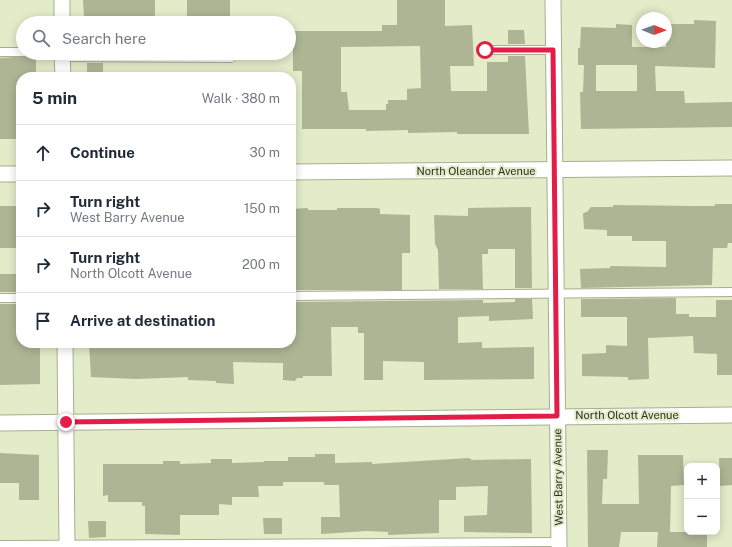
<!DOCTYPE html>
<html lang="en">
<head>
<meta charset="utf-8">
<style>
	:root { --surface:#fff; --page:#f2f2f3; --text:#1f2937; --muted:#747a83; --line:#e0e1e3 }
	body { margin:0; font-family:"Public Sans",sans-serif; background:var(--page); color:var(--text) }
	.controls { position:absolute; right:12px; bottom:12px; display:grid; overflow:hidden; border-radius:8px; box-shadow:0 2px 10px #0003 }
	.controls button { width:36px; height:36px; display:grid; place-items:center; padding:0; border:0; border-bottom:1px solid var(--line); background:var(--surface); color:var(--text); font:20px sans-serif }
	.compass { position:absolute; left:636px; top:12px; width:36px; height:36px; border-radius:50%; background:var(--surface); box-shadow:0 2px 10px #0003; rotate:91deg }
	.stop { position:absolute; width:12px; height:12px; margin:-9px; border:3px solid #e11d48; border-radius:50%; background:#fff }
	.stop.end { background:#e11d48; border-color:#fff; box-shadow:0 1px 4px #0008 }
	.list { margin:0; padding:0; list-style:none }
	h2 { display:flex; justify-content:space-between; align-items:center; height:52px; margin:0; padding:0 16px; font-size:17px }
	h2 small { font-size:13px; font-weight:400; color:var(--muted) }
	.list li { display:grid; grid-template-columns:26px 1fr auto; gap:12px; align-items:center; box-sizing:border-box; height:56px; padding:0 16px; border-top:1px solid var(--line) }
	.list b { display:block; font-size:15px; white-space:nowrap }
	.list p { margin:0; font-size:13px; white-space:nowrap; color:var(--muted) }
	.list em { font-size:13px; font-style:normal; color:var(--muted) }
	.icon { flex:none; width:22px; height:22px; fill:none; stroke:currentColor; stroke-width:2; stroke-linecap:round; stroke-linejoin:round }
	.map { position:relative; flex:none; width:732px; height:547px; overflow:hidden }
	.search { position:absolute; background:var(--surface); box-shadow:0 2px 10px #0003; left:16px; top:16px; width:280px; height:44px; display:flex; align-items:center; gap:10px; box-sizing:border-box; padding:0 14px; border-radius:22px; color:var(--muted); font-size:15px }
	.panel { position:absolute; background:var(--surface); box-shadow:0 2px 10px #0003; left:16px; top:72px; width:280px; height:276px; border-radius:16px }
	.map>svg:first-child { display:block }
</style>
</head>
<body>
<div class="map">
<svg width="732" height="547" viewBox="0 0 732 547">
	<rect width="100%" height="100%" fill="#e3ebc9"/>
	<g fill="#adb594" fill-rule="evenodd">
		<path d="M83 0H155V18H84Z"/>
		<rect x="187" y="0" width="43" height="16"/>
		<path d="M397 0H445V26L472 25 474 66H450L451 91H487V62H508V56H525L529 134H457V132L408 133V130L366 131V129H302V71H293V31H382V25H397ZM420 46 421 88 407 89V100H388V104H386V110H349L347 92H341V47Z"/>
		<path d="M694 20 716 21 715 68 655 66 656 91H684L685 103 732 102V127L581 129 580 92H583L584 65H578V48H580L581 27 616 28V24L632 25V47H666V24H694ZM596 65H637V91H596Z"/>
		<path d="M508 30H524L525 44H508Z"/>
		<path d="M27 56H36V77H21V139H0V58Z"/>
		<rect x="87" y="63" width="16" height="12"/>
		<path d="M715 204H732V243H728L727 248H713L712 285 581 288 580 269 610 268V266L666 267V241H632V236H607V230L584 229 583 213 587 212 591 207H613V205L693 206H715Z"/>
		<rect x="0" y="206" width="21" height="42"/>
		<path d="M531 207 532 288H515V249H488V254H482L483 289H439L438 250 435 244 434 215 468 216V208Z"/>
		<path d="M308 208V210H337V208H377L380 209V214L410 215V253H402V290H291V209Z"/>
		<rect x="0" y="274" width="21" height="18"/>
		<path d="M676 298V314H689V317H716V300H732V375H717V354L694 353 693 336 648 338 649 379 628 380V377L582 376V354L606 353V345L627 346V317H581V299Z"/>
		<path d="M515 299H532L533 319 489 321V316L458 317V343L482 342V348L534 347V379L424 380V362L383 361V380H364V333H358V327H331L332 376H303V378H297L295 381 283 380V363L233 362 234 384 216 383V381L188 380V377L136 379 91 377 89 343H104V345L136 346V348H165V343H183V348H216V343L292 344V302L483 300V303L515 302Z"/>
		<path d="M0 304H21V343H40V384L0 385Z"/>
		<path d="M587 450H608L607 479H603L602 504H639L638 455H683L684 485 671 486 670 532H707V547H657L658 532H621L619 547H588Z"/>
		<path d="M0 453 39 455V500H19V483H0Z"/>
		<path d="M315 454H335V463L372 462V464L469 458 472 460 531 459 532 533 464 532V516L487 515 488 486 456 487V500H439V533L413 534 388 535V532L367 531 321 534V517H340L339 485H324V482H283V486H258L259 497H232V505L219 504V515H180V535L145 534V506H142V502H108V495L103 496V464H163V461H180V464L211 463V459H232V463L264 462V461H288V457H315Z"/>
		<path d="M719 458H732V485L720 486Z"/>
		<path d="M263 518H282V534H264Z"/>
		<path d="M88 521H106V537L89 538Z"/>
	</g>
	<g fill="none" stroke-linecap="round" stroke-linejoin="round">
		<defs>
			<g id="service">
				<path d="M485 50H553"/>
				<path d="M0 52H23"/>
				<path d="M62 57 231 58"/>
				<path d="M291 296 732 292"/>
				<path d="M0 298H21"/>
				<path d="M0 545 559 542"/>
			</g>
			<g id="minor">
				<path d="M62 0V23"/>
				<path d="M553 0 559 547"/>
				<path d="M62 53 63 77"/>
				<path d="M291 172 732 168"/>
				<path d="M0 174H21"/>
				<path d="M65 343 67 547"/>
				<path d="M0 423 732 415"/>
			</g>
		</defs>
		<use href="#service" stroke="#a7af8e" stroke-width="10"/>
		<use href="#minor" stroke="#a7af8e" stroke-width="17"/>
		<use href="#service" stroke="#fff" stroke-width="8"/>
		<use href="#minor" stroke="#fff" stroke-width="15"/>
	</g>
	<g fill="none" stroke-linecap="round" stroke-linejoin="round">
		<path stroke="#e11d48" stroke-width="5" d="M66 422 557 416 553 50H485"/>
	</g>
	<g text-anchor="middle" stroke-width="4" stroke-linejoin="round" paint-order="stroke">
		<g font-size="11" fill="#2d3023" stroke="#e3ebc9">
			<text x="476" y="175">North Oleander Avenue</text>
			<text x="627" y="419">North Olcott Avenue</text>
			<text transform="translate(558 477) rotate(-91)" y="4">West Barry Avenue</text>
		</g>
	</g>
</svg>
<div class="controls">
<button>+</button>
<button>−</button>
</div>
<svg class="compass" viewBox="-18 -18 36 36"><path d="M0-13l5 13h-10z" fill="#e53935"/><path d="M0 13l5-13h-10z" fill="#747a83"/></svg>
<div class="stop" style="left:485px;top:50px"></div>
<div class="stop end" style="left:66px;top:422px"></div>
<div class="search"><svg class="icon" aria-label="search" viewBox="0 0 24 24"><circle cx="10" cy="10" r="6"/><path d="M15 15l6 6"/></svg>Search here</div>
<section class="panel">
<h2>5 min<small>Walk · 380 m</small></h2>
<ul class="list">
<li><svg class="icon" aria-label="ahead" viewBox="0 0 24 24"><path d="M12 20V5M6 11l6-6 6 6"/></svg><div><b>Continue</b></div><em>30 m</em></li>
<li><svg class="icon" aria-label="right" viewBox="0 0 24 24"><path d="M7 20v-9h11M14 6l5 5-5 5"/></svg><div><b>Turn right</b><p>West Barry Avenue</p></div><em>150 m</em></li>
<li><svg class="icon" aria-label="right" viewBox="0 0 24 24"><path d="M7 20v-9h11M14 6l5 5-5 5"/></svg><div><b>Turn right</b><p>North Olcott Avenue</p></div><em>200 m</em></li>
<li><svg class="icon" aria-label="arrive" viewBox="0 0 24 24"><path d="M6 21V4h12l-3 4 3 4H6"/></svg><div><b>Arrive at destination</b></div></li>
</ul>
</section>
</div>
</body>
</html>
